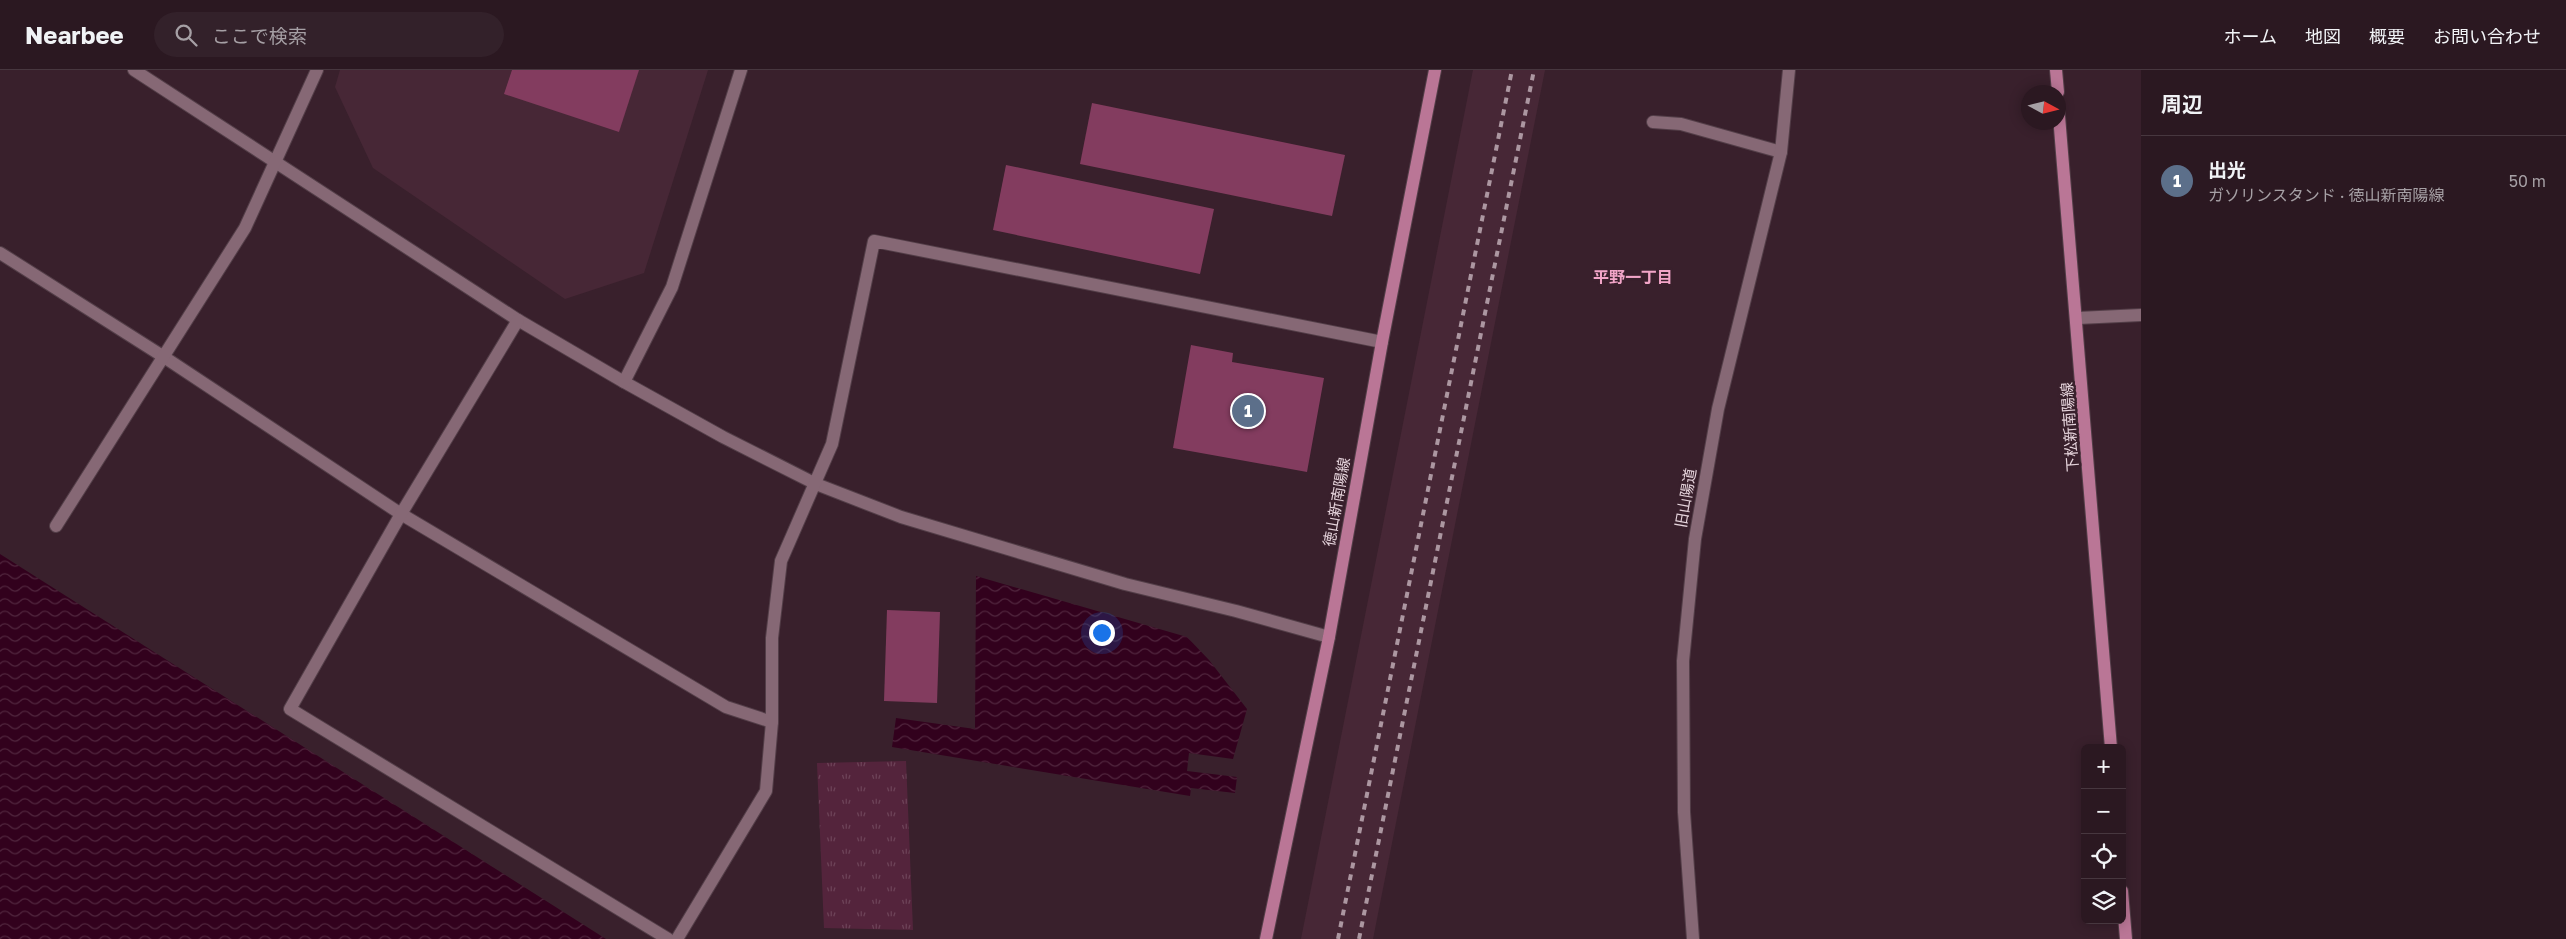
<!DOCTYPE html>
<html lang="ja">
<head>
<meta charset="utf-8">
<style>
	:root { --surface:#2b1821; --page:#33212a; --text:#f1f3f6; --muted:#a6a0a5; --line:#47373f; --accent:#1a73e8 }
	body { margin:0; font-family:"Golos Text","Noto Sans JP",sans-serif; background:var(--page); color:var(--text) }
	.controls { position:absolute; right:15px; bottom:15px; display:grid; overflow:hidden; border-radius:8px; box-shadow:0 2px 12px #0003 }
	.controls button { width:45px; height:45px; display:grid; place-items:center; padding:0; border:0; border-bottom:1px solid var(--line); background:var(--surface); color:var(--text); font:25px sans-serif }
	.compass { position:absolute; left:2021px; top:15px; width:45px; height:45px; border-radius:50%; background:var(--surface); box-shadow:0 2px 12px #0003; rotate:97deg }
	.you { position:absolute; left:1101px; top:562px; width:18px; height:18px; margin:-12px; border:4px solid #fff; border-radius:50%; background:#1a73e8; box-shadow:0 0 0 8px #1a73e833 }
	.badge { display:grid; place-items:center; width:32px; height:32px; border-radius:50%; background:var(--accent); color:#fff; font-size:16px; font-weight:700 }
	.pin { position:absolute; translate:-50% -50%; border:2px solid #fff; box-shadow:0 1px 5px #0006 }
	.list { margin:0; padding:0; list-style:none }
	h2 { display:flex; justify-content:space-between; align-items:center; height:65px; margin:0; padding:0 20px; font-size:21px }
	h2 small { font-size:16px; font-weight:400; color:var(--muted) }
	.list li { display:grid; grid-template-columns:32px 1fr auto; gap:15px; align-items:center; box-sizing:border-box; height:90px; padding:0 20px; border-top:1px solid var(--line) }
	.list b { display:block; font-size:19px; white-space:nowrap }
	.list p { margin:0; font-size:16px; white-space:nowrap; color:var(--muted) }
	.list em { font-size:16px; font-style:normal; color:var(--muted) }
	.icon { flex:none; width:28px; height:28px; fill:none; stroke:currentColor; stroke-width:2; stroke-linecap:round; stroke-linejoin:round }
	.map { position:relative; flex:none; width:2141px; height:869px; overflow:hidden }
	header { display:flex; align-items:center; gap:30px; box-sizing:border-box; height:70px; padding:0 25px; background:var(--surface); border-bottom:1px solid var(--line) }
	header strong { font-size:24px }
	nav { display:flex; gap:28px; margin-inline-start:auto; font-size:18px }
	.search { width:350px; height:45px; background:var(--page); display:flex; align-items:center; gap:12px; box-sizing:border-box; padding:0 18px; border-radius:28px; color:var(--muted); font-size:19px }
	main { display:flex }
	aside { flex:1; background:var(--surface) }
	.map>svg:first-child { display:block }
</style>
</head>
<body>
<header>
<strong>Nearbee</strong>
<div class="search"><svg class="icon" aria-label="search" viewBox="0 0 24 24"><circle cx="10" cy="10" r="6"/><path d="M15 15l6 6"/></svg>ここで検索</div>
<nav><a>ホーム</a><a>地図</a><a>概要</a><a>お問い合わせ</a></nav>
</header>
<main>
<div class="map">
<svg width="2141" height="869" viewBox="0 0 2141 869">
	<defs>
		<pattern id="grass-tufts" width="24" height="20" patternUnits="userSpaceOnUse" patternTransform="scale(1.25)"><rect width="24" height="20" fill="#54243c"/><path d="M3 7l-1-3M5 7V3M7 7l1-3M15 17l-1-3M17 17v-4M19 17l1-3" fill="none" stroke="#6d4358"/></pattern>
		<pattern id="water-waves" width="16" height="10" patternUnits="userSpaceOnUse" patternTransform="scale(1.25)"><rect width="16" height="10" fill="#32011d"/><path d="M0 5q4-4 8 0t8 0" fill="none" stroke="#50253d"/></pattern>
	</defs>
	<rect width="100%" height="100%" fill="#39202c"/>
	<g fill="#472736">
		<path d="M340 0H708L644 203 565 229 373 98 335 17Z"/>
		<path d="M1473 0H1545L1373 869H1301Z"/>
	</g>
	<path fill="url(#grass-tufts)" d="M906 691 913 860 824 858 817 693Z"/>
	<g fill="url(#water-waves)">
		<path d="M0 484 606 869H0Z"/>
		<path d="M976 506 1187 567 1209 590 1247 639 1233 689 1189 683 1187 701 1237 707 1235 723 1191 718 1190 726 892 677 896 648 975 659Z"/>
	</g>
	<g fill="#833c5f">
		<path d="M512 0H639L619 62 504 24Z"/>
		<path d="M1092 33 1345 85 1332 146 1080 94Z"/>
		<path d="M1006 95 1214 139 1200 204 993 160Z"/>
		<path d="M1191 275 1233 283 1232 292 1324 308 1307 402 1173 378Z"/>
		<path d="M887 540 940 542 937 633 884 631Z"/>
	</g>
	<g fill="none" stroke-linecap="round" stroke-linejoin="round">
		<defs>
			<g id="minor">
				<path d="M134 0 518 250 624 312 723 367 816 414 901 447 1125 514 1236 541 1329 567"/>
				<path d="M1653 52 1681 54 1781 82"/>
				<path d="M0 183 164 287 401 444 726 637 772 652"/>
				<path d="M2078 248 2141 245"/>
				<path d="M518 250 401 444 290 639 668 869"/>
				<path d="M624 312 672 217 741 0"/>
				<path d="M56 456 245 158 317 0"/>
				<path d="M677 869 766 721 772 652V568L781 491 832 374 874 171 1382 272"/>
				<path d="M1693 869 1684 742 1683 591 1695 469 1718 339 1781 82 1789 0"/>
			</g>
			<g id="major">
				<path d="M2056 0 2058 22"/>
				<path d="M2058 34 2111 678"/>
				<path d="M2122 821 2126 869"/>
				<path d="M1266 869 1329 567 1382 272 1435 0"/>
			</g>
		</defs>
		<use href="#minor" stroke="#533e48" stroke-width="14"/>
		<use href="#major" stroke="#533e48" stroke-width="14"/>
		<use href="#minor" stroke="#866875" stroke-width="12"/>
		<use href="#major" stroke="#ba7696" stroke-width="12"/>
		<g stroke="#ac97a1" stroke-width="4" stroke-dasharray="6 6" stroke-linecap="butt">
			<path d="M1338 869 1512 0"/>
			<path d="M1359 869 1534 0"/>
		</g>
	</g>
	<g text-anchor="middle" stroke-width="5" stroke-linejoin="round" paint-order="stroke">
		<g font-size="15" fill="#e6d4dc" stroke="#39202c">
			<text transform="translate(2070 357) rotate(-94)" y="5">下松新南陽線</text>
			<text transform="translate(1686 428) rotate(-80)" y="5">旧山陽道</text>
			<text transform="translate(1337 432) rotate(-80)" y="5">徳山新南陽線</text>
		</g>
		<g font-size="16" font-weight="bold" fill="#f2a5c8" stroke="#39202c">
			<text x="1633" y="213">平野一丁目</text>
		</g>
	</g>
</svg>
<div class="controls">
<button>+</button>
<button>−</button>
<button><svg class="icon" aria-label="locate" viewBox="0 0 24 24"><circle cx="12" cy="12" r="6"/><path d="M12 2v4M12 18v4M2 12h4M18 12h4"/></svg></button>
<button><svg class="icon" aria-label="layers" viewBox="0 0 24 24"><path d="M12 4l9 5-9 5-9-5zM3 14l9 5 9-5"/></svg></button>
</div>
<svg class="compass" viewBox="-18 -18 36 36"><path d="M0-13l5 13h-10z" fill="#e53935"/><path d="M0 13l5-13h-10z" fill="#a6a0a5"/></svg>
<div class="you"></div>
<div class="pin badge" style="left:1248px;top:341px;background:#5c6f8a">1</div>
</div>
<aside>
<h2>周辺<small></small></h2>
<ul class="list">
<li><span class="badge" style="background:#5c6f8a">1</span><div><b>出光</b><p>ガソリンスタンド · 徳山新南陽線</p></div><em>50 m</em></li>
</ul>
</aside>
</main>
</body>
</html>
